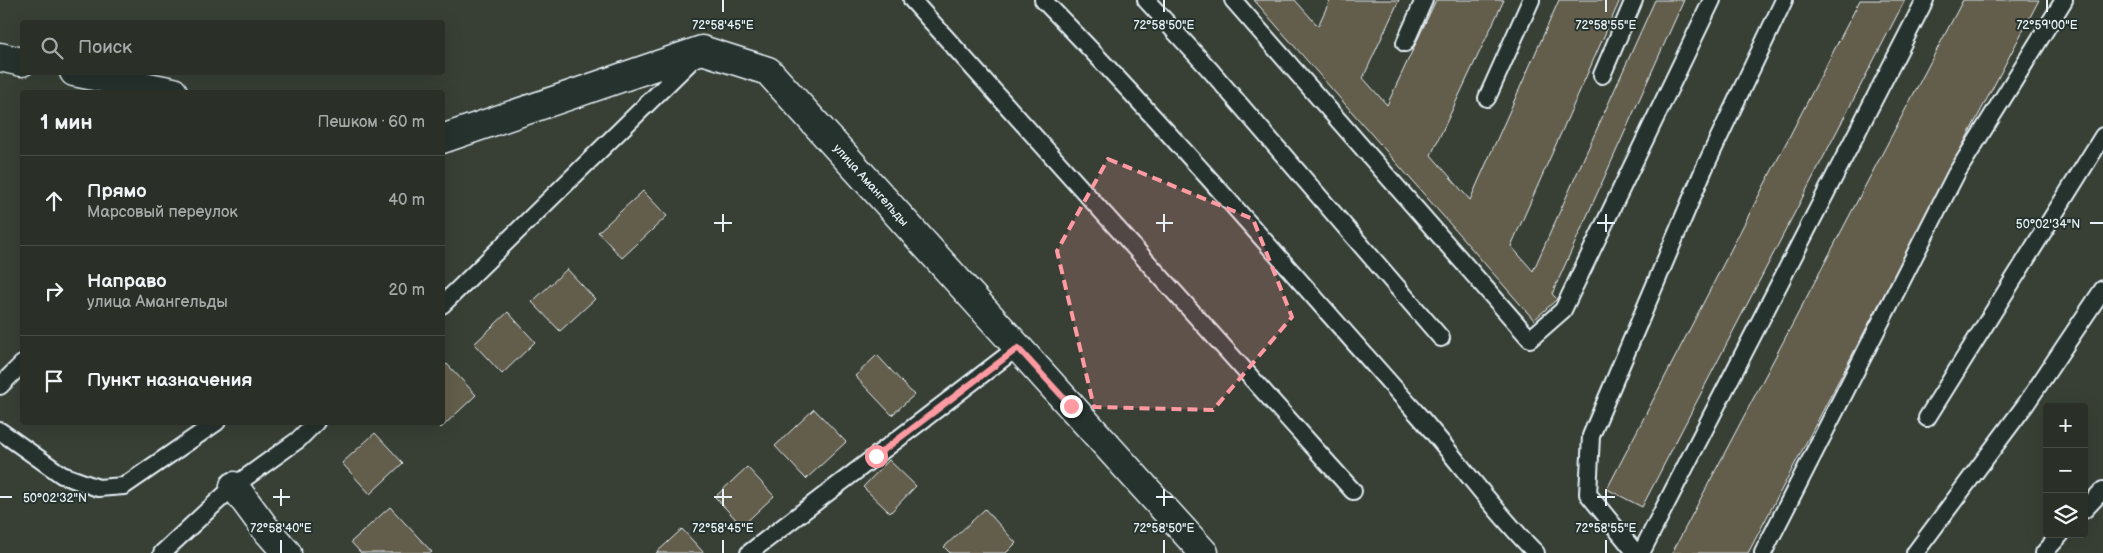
<!DOCTYPE html>
<html lang="ru">
<head>
<meta charset="utf-8">
<style>
	:root { --surface:#2a3028; --page:#363c34; --text:#f1f3f6; --muted:#a5a9a8; --line:#464b45 }
	body { margin:0; font-family:"Balsamiq Sans",sans-serif; background:var(--page); color:var(--text) }
	.controls { position:absolute; right:15px; bottom:15px; display:grid; overflow:hidden; border-radius:5px; box-shadow:0 5px 20px #0002 }
	.controls button { width:45px; height:45px; display:grid; place-items:center; padding:0; border:0; border-bottom:1px solid var(--line); background:var(--surface); color:var(--text); font:25px sans-serif }
	.stop { position:absolute; width:15px; height:15px; margin:-11px; border:4px solid #ff9aa2; border-radius:50%; background:#fff }
	.stop.end { background:#ff9aa2; border-color:#fff; box-shadow:0 1px 5px #0008 }
	.list { margin:0; padding:0; list-style:none }
	h2 { display:flex; justify-content:space-between; align-items:center; height:65px; margin:0; padding:0 20px; font-size:21px }
	h2 small { font-size:16px; font-weight:400; color:var(--muted) }
	.list li { display:grid; grid-template-columns:32px 1fr auto; gap:15px; align-items:center; box-sizing:border-box; height:90px; padding:0 20px; border-top:1px solid var(--line) }
	.list b { display:block; font-size:19px; white-space:nowrap }
	.list p { margin:0; font-size:16px; white-space:nowrap; color:var(--muted) }
	.list em { font-size:16px; font-style:normal; color:var(--muted) }
	.icon { flex:none; width:28px; height:28px; fill:none; stroke:currentColor; stroke-width:2; stroke-linecap:round; stroke-linejoin:round }
	.map { position:relative; flex:none; width:2103px; height:553px; overflow:hidden }
	.search { position:absolute; background:var(--surface); box-shadow:0 5px 20px #0002; left:20px; top:20px; width:425px; height:55px; display:flex; align-items:center; gap:12px; box-sizing:border-box; padding:0 18px; border-radius:5px; color:var(--muted); font-size:19px }
	.panel { position:absolute; background:var(--surface); box-shadow:0 5px 20px #0002; left:20px; top:90px; width:425px; height:335px; border-radius:5px }
	.map>svg:first-child { display:block }
</style>
</head>
<body>
<div class="map">
<svg width="2103" height="553" viewBox="0 0 2103 553">
	<rect width="100%" height="100%" fill="#384036"/>
	<filter id="ink" filterUnits="userSpaceOnUse"><feTurbulence type="fractalNoise" baseFrequency=".02" numOctaves="2"/><feDisplacementMap in="SourceGraphic" scale="10" xChannelSelector="R" yChannelSelector="G"/><feConvolveMatrix kernelMatrix="1 2 1 2 8 2 1 2 1" color-interpolation-filters="sRGB"/></filter>
	<g filter="url(#ink)">
		<g fill="#635d4c" stroke="#e8f1f8">
			<path d="M1254 0H1295L1318 26 1330 0H1399L1363 78 1387 105 1436 0H1504L1431 155 1470 200 1559 0H1620L1511 246 1533 271 1655 0H1684L1552 294 1557 299 1534 320Z"/>
			<path d="M1860 0H1905L1642 507 1607 489Z"/>
			<path d="M1963 0H2039L1748 553H1672Z"/>
			<path d="M643 191 667 216 622 258 598 232Z"/>
			<path d="M567 269 595 299 560 331 532 302Z"/>
			<path d="M508 312 535 342 502 374 474 344Z"/>
			<path d="M877 355 914 395 892 415 855 376Z"/>
			<path d="M447 364 476 395 441 428 436 422H442V368Z"/>
			<path d="M814 409 846 442 806 479 775 446Z"/>
			<path d="M375 433 403 463 370 494 342 463Z"/>
			<path d="M889 460 916 486 890 513 863 487Z"/>
			<path d="M747 467 774 496 742 526 715 497Z"/>
			<path d="M390 507 432 552 431 553H361L351 542Z"/>
			<path d="M985 509 1016 543 1006 553H950L944 547Z"/>
			<path d="M682 529 704 553H656Z"/>
		</g>
		<g fill="none" stroke-linecap="round" stroke-linejoin="round">
			<defs>
				<g id="lane">
					<path d="M912 0 1353 491"/>
					<path d="M1043 0C1174 134 1296 278 1421 418 1460 463 1494 511 1536 553"/>
					<path d="M1146 0 1211 71 1441 338"/>
					<path d="M1233 0 1530 339 1563 310 1712 0"/>
					<path d="M1405 43 1424 0"/>
					<path d="M1602 75 1634 0"/>
					<path d="M1487 98 1531 0"/>
					<path d="M442 305 694 58"/>
					<path d="M0 386 22 364"/>
					<path d="M1927 418 2103 136"/>
					<path d="M0 431 62 475 98 488 124 486 217 422"/>
					<path d="M2084 510 2103 490"/>
					<path d="M162 553 234 486 298 440 316 422"/>
					<path d="M749 553 1018 347"/>
					<path d="M1636 553 1588 494 1591 436 1704 169 1784 0"/>
					<path d="M1641 553 1925 0"/>
					<path d="M1763 553 1956 174 2064 0"/>
					<path d="M1915 553 2026 404 2103 289"/>
					<path d="M2044 553 2061 534"/>
				</g>
				<path id="street" d="M234 486 265 528 287 553"/>
				<g id="secondary">
					<path d="M0 57 22 62"/>
					<path d="M74 72 173 92"/>
					<path d="M442 139 702 50 768 71 1204 553"/>
				</g>
			</defs>
			<use href="#lane" stroke="#e8f1f8" stroke-width="20"/>
			<use href="#street" stroke="#e8f1f8" stroke-width="31"/>
			<use href="#secondary" stroke="#e8f1f8" stroke-width="31"/>
			<use href="#lane" stroke="#26332d" stroke-width="16"/>
			<use href="#street" stroke="#26332d" stroke-width="28"/>
			<use href="#secondary" stroke="#26332d" stroke-width="28"/>
		</g>
	</g>
	<g fill="none" stroke-linecap="round" stroke-linejoin="round" filter="url(#ink)">
		<path stroke="#ff9aa2" stroke-width="6" d="M876 456 1018 348 1071 406"/>
	</g>
	<path fill="#ff9aa2" fill-opacity="0.2" stroke="#ff9aa2" stroke-width="4" stroke-dasharray="10 6" stroke-linejoin="round" d="M1108 159 1253 219 1292 317 1213 410 1094 407 1057 251Z"/>
	<path fill="none" stroke="#e8f1f8" stroke-width="2" d="M723 0V12M1164 0V12M1606 0V12M2047 0V12M723 214V232M1164 214V232M1606 214V232M714 223H732M1156 223H1173M1597 223H1615M2090 223H2103M281 489V506M723 489V506M1164 489V506M1606 489V506M0 497H12M273 497H290M714 497H732M1156 497H1173M1597 497H1615M281 540V553M723 540V553M1164 540V553M1606 540V553"/>
	<g text-anchor="middle" stroke-width="4" stroke-linejoin="round" paint-order="stroke">
		<g font-size="12" fill="#e8f1f8" stroke="#26332d">
			<text transform="translate(871 185) rotate(48)" y="4">улица Амангельды</text>
		</g>
	</g>
	<g font-size="12" text-anchor="middle" fill="#e8f1f8" stroke="#26332d" stroke-width="4" stroke-linejoin="round" paint-order="stroke">
		<text x="723" y="29">72°58'45"E</text>
		<text x="1164" y="29">72°58'50"E</text>
		<text x="1606" y="29">72°58'55"E</text>
		<text x="2047" y="29">72°59'00"E</text>
		<text x="2048" y="228">50°02'34"N</text>
		<text x="55" y="502">50°02'32"N</text>
		<text x="281" y="532">72°58'40"E</text>
		<text x="723" y="532">72°58'45"E</text>
		<text x="1164" y="532">72°58'50"E</text>
		<text x="1606" y="532">72°58'55"E</text>
	</g>
</svg>
<div class="controls">
<button>+</button>
<button>−</button>
<button><svg class="icon" aria-label="layers" viewBox="0 0 24 24"><path d="M12 4l9 5-9 5-9-5zM3 14l9 5 9-5"/></svg></button>
</div>
<div class="stop" style="left:876px;top:456px"></div>
<div class="stop end" style="left:1071px;top:406px"></div>
<div class="search"><svg class="icon" aria-label="search" viewBox="0 0 24 24"><circle cx="10" cy="10" r="6"/><path d="M15 15l6 6"/></svg>Поиск</div>
<section class="panel">
<h2>1 мин<small>Пешком · 60 m</small></h2>
<ul class="list">
<li><svg class="icon" aria-label="ahead" viewBox="0 0 24 24"><path d="M12 20V5M6 11l6-6 6 6"/></svg><div><b>Прямо</b><p>Марсовый переулок</p></div><em>40 m</em></li>
<li><svg class="icon" aria-label="right" viewBox="0 0 24 24"><path d="M7 20v-9h11M14 6l5 5-5 5"/></svg><div><b>Направо</b><p>улица Амангельды</p></div><em>20 m</em></li>
<li><svg class="icon" aria-label="arrive" viewBox="0 0 24 24"><path d="M6 21V4h12l-3 4 3 4H6"/></svg><div><b>Пункт назначения</b></div></li>
</ul>
</section>
</div>
</body>
</html>
